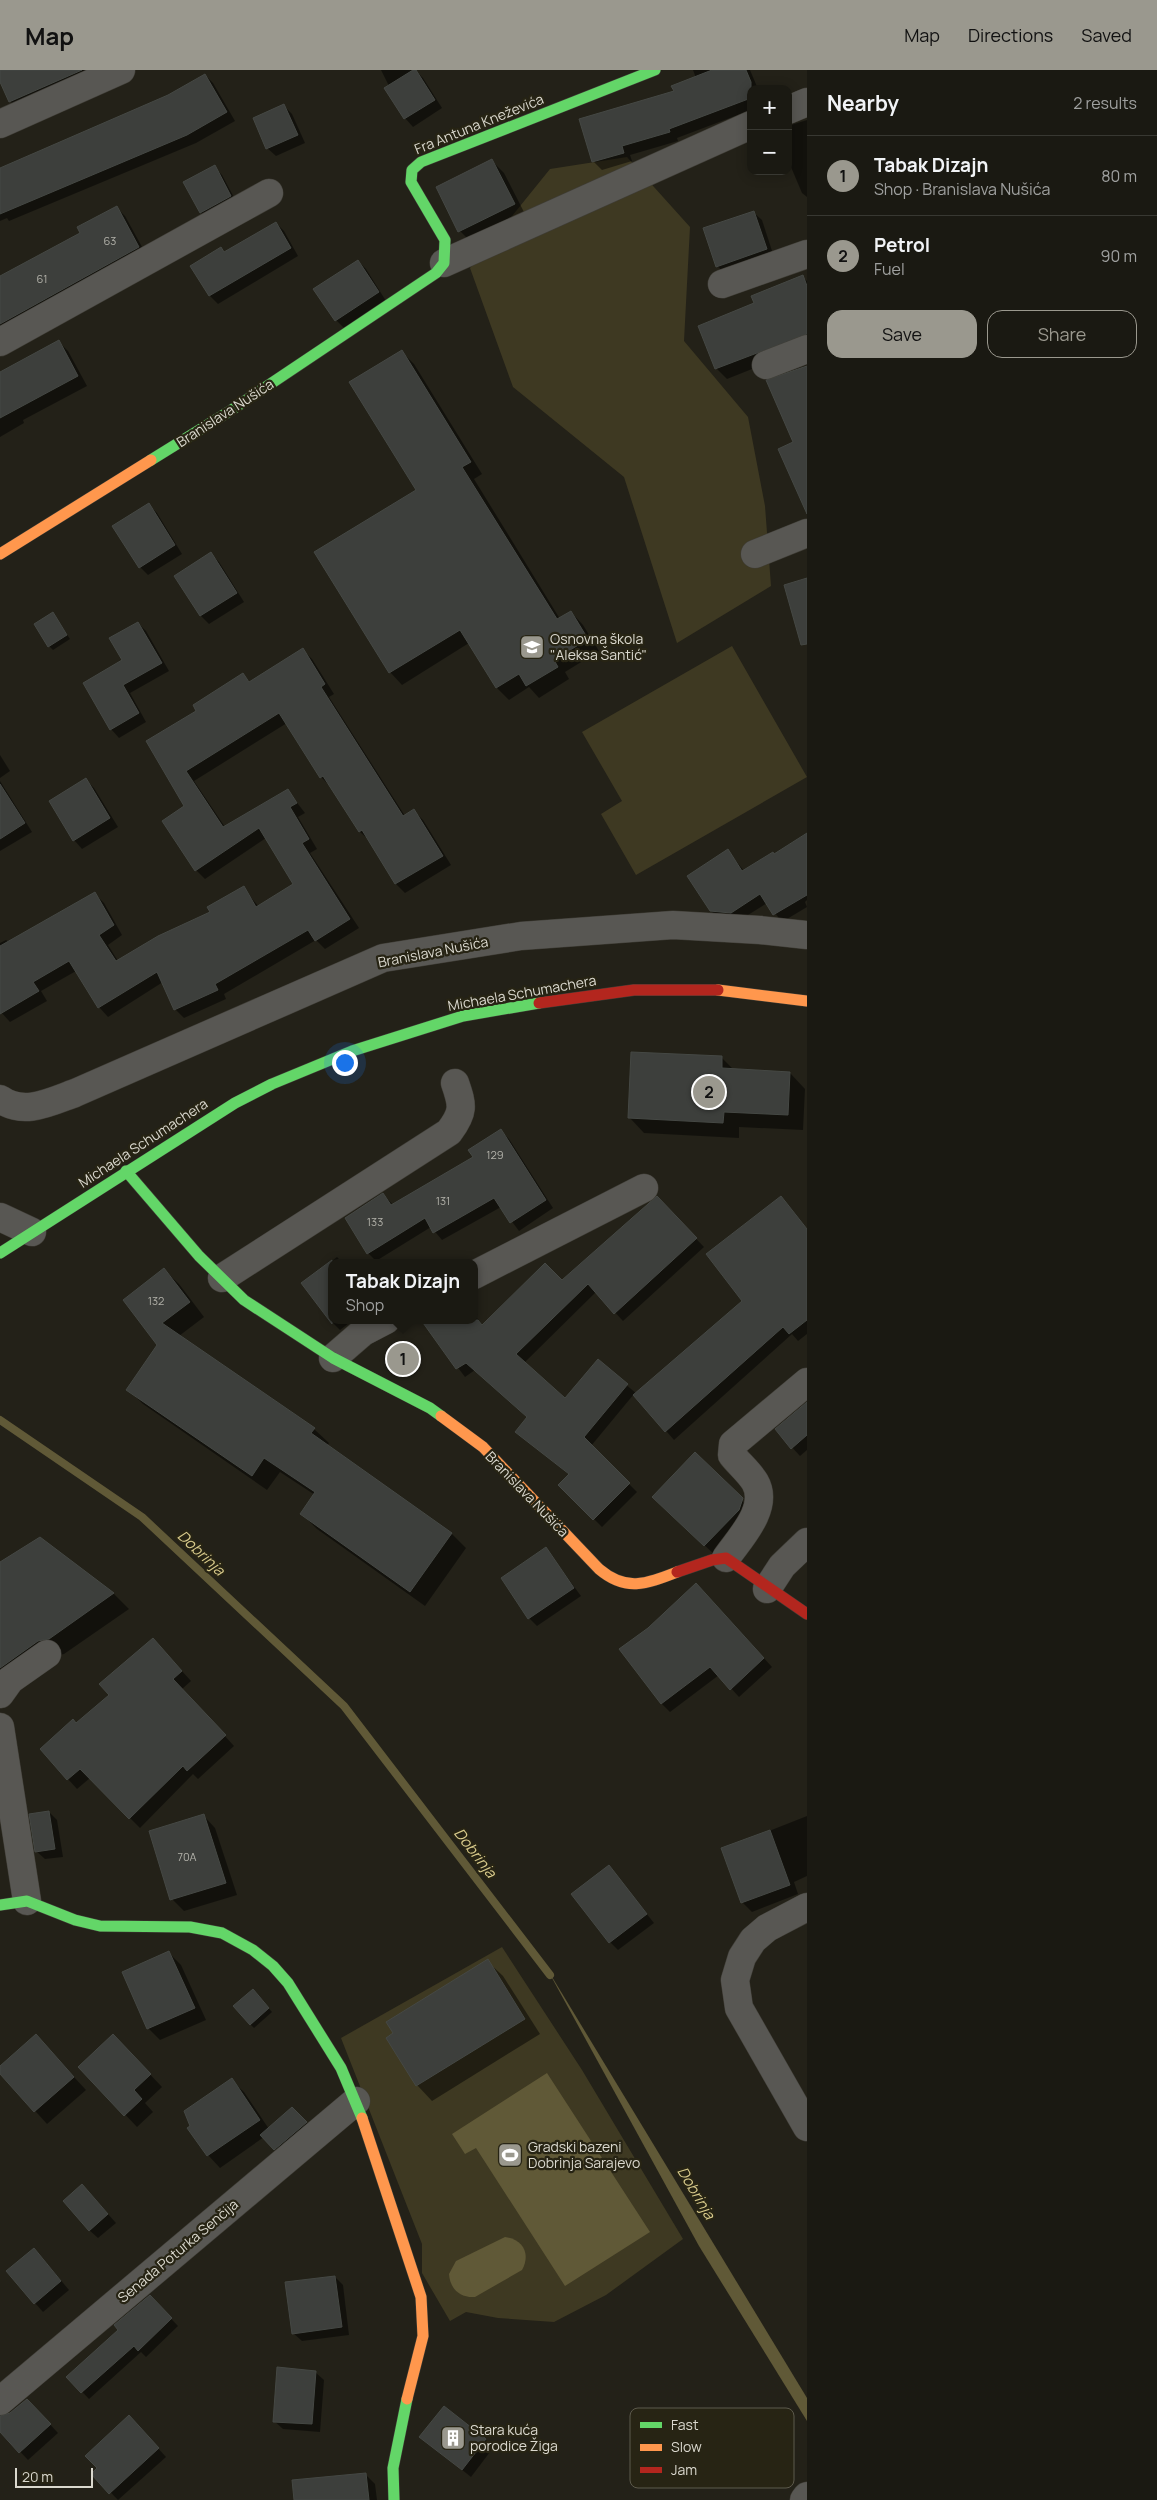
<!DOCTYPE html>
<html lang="en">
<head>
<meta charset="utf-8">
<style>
	:root { --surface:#1a1912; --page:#23221b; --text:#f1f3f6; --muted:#9fa09f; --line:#383832; --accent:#9a988e }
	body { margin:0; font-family:Manrope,sans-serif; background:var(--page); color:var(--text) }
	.controls { position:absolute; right:15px; top:15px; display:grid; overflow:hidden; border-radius:10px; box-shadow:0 2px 12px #0003 }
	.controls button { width:45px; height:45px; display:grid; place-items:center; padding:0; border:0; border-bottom:1px solid var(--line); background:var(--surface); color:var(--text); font:25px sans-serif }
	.scale { position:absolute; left:15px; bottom:12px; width:78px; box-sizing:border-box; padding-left:5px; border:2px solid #dad8ce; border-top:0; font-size:14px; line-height:18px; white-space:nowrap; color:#dad8ce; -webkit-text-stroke:4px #272414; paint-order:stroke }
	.you { position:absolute; left:344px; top:992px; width:18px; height:18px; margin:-12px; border:4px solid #fff; border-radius:50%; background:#1a73e8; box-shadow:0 0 0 8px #1a73e833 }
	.badge { display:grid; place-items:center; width:32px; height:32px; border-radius:50%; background:var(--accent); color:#111; font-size:16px; font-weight:700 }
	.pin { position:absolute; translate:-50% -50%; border:2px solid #fff; box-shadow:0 1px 5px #0006 }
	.popup { position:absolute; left:328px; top:1189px; width:150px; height:65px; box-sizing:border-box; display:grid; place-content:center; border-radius:10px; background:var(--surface); filter:drop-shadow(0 1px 4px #0005); font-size:16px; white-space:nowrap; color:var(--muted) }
	.popup b { font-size:19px; color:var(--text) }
	.popup::after { content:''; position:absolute; left:50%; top:100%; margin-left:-10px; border:10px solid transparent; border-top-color:var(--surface) }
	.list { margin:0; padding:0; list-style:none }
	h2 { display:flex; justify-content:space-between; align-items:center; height:65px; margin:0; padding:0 20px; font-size:21px }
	h2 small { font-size:16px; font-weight:400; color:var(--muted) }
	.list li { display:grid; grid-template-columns:32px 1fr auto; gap:15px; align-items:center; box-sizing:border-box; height:80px; padding:0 20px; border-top:1px solid var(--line) }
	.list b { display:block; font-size:19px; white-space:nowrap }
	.list p { margin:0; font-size:16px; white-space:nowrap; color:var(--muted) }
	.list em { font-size:16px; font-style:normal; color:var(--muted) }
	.actions { display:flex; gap:10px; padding:15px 20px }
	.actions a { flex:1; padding:11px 0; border:1px solid var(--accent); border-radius:15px; text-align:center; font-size:18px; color:var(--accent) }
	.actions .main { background:var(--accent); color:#111 }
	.map { position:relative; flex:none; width:807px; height:2430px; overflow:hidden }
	header { display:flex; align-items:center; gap:30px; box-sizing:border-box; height:70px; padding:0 25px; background:var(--accent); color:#111 }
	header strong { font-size:24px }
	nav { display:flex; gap:28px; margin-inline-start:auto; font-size:18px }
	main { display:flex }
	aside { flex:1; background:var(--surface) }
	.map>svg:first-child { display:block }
</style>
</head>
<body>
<header>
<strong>Map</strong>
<nav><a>Map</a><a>Directions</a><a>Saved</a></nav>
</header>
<main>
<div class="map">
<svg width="807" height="2430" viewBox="0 0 807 2430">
	<rect width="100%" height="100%" fill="#232118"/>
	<g fill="#3e3922">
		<path d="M627 87 690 157 684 271 748 347 765 436 771 516 677 573 624 407 513 317 470 198 550 99Z"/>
		<path d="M732 576 807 707 636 805 601 744 622 731 582 662Z"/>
		<path d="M502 1877 582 2000 683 2169 606 2225 554 2252 498 2248 466 2242 450 2251 422 2203V2174L341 1968Z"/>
	</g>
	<g fill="#605937">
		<path d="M546 1897 807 2328V2351L699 2176Z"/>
		<path d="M547 2003 650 2162 565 2216 476 2078 465 2084 452 2064Z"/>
		<path d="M505 2167C523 2169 531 2184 522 2200L475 2227C460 2228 450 2219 449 2204L456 2191Z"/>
	</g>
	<g fill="#0007">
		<path d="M0 0H110L19 40 10 31 0 9Z"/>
		<path d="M381 0H415L423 8 442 38 413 57 405 48Z"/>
		<path d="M693 0H750L758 19H751V40L677 68 678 71 630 85 632 91 602 100 593 91 675 22 696 8Z"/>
		<path d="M205 5 213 13 235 51 196 73 9 151 7 148 0 151V99L169 26Z"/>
		<path d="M284 36 292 44 305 73 276 86 267 78Z"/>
		<path d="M807 50V127L802 123 788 90V56Z"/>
		<path d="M492 91 504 103 526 146 471 172 459 160Z"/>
		<path d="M214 97 222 105 238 135 209 151 201 143 185 113Z"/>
		<path d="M116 137 125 146 147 186 0 266V207L82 164Z"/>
		<path d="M753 142 762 150 774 187 726 204 717 196Z"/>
		<path d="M276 153 284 161 298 186 218 234 210 226 192 196 221 179 225 183Z"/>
		<path d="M358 191 366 199 386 231 344 258 336 250Z"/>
		<path d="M802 207 807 211V277L727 309 716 298 756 234Z"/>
		<path d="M59 272 68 281 87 316 23 350 24 353 0 367V306Z"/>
		<path d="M402 282 414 294 482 404 474 409 560 549 571 542 583 555 599 581 565 602 569 609 539 628 529 617 509 630 497 618 469 573 402 615 390 602 316 483 417 420Z"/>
		<path d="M149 435 157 443 182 484 148 505 140 497Z"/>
		<path d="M211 484 219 492 244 532 209 554 201 546 176 506Z"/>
		<path d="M56 548 70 569 53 580 49 576Z"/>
		<path d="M138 553 146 561 169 601 130 623 146 652 119 668 111 659 84 614 123 591Z"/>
		<path d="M303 580 312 589 334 624 329 627 405 746 414 741 423 750 451 795 405 823 396 814 369 770 360 762 330 716 321 707 287 653 194 711 225 757 288 721 305 743 298 747 317 779 310 783 359 858 325 879 316 870 224 924 226 929 184 948 175 939 163 912 108 947 99 937 76 901 41 921 47 931 10 952 0 941V873L6 870 9 872 95 824 104 833 122 865 108 875 118 891 212 843 243 818 259 837 294 814 266 768 205 809 196 800 186 736 148 672 198 641 243 605 251 613Z"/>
		<path d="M0 685 10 701 0 708Z"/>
		<path d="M86 710 94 718 118 757 82 779 74 770 50 731Z"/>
		<path d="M0 711 32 762 0 781Z"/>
		<path d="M807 764V830L805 832 807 837 782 852 767 833 740 850 720 849 711 841 728 781 744 801 774 786Z"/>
		<path d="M722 988 734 1000 790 1003 805 1019 803 1060 739 1057V1068L644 1063 629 1047Z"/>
		<path d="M501 1061 509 1069 553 1138 519 1161 501 1137 442 1170 431 1157 376 1191 368 1183 383 1124 393 1135 475 1088Z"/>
		<path d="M657 1128 704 1177 623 1251 596 1222 524 1293 566 1330 598 1291 637 1324 744 1231 781 1128 807 1159V1264L798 1271 792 1264 674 1370 634 1324 591 1376 637 1422 602 1457 560 1415 570 1405 517 1362 528 1348 475 1300 465 1307 427 1257 474 1250V1244L483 1256 562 1212Z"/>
		<path d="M337 1187 343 1193H332V1250H353L340 1260 332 1252 303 1213Z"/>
		<path d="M164 1200 179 1214 204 1247 179 1266 314 1359 329 1373 327 1376 451 1463 466 1478 425 1536 317 1459 302 1444 315 1425 280 1402 267 1420 143 1334 128 1319 159 1275Z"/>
		<path d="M807 1333V1380L800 1386 776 1360Z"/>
		<path d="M695 1384 754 1443 717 1487 666 1439Z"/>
		<path d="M40 1468 114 1524 129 1539 64 1584 54 1586 0 1620V1494Z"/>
		<path d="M546 1479 581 1526 537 1556 529 1548Z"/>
		<path d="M704 1523 772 1597 739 1627 719 1605 670 1642 661 1633Z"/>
		<path d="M153 1569 191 1611 182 1619 234 1676 198 1709 193 1704 140 1758 90 1708 77 1719 68 1709 76 1654 110 1626Z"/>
		<path d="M49 1742 57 1750 63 1787 45 1789 36 1781Z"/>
		<path d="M203 1745 215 1758 237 1825 184 1841 172 1829Z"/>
		<path d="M807 1746V1806L794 1812 798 1824 752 1842 742 1832 723 1779Z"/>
		<path d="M609 1797 654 1853 618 1880 610 1872Z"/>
		<path d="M169 1883 181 1895 206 1950 160 1970 148 1958Z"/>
		<path d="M487 1891 503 1906 540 1964 432 2031 417 2015Z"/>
		<path d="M256 1924 272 1942 254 1958 250 1954Z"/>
		<path d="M36 1966 86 2020 47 2054 0 2002V1998Z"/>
		<path d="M125 1978 162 2017 145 2033 153 2042 137 2057 80 1997Z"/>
		<path d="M231 2010 244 2022 269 2059 300 2046 314 2061 283 2087 264 2067 220 2098 208 2085 189 2058Z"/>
		<path d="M82 2115 116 2153 98 2168 89 2160Z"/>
		<path d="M42 2188 69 2220 43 2242 35 2233Z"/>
		<path d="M335 2207 343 2215 349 2265 302 2271 293 2263Z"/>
		<path d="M150 2227 178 2256 146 2287 141 2282 89 2329 68 2307 120 2260Z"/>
		<path d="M315 2302 324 2310 320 2362 283 2359 274 2351Z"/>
		<path d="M35 2338 58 2363 28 2390 0 2360V2348Z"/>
		<path d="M137 2355 166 2387 118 2430 93 2404Z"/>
		<path d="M421 2367 485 2369 493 2378 471 2407Z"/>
		<path d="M365 2404 375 2414 377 2430H295Z"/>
	</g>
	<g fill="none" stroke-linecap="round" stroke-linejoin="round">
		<path stroke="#605937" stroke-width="8" d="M0 1350 142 1447 344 1636 550 1905"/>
	</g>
	<g fill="#3d3f3c" stroke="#454844">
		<path d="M0 0H82L9 32 0 12Z"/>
		<path d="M413 0H416L435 30 404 49 384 18Z"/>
		<path d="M712 0H746L751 12V28L669 59 670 62 622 76 624 83 592 92 579 49 674 21 671 16Z"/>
		<path d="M205 4 227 42 187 65 0 144V98L168 25Z"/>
		<path d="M284 34 298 65 266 79 253 48Z"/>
		<path d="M492 89 515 134 458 162 436 117Z"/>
		<path d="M215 95 231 126 200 143 183 112Z"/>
		<path d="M117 136 139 177 0 254V206L80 163 77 157Z"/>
		<path d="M754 141 767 179 716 197 703 158Z"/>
		<path d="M276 152 291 178 209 226 190 196 221 177 224 182Z"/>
		<path d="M358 190 379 222 335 251 313 219Z"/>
		<path d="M803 205 807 216V264L715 299 698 256 754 233 751 226Z"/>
		<path d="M59 270 78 306 0 348V302Z"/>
		<path d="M402 280 471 392 462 397 557 549 571 541 588 569 554 590 558 597 526 616 519 604 496 618 460 560 389 603 314 482 416 420 349 312Z"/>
		<path d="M807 296V444L778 379 793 372 766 310Z"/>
		<path d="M149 433 175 475 139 498 112 456Z"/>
		<path d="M211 482 237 523 200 546 174 506Z"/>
		<path d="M807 508V574L801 575 784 515Z"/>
		<path d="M53 542 67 565 48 577 34 554Z"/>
		<path d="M138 552 162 593 123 615 139 643 110 660 83 613 122 590 109 568Z"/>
		<path d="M303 578 325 614 321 617 403 746 414 739 443 786 395 814 362 760 359 762 323 706 320 708 279 643 186 701 223 757 288 719 297 733 290 737 309 769 302 773 350 849 315 871 308 860 215 914 218 920 174 940 157 902 98 938 69 891 33 912 39 921 0 944V876L95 822 114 855 99 865 116 891 158 866 210 842 207 837 244 816 256 837 293 814 259 758 195 801 162 751 184 736 146 671 196 641 193 635 243 603 249 612Z"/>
		<path d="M86 708 110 748 73 771 49 731Z"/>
		<path d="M0 714 25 753 0 769Z"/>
		<path d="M807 763V825L773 845 760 824 731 843 710 841 687 806 728 779 742 801 773 782 774 784Z"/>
		<path d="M631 982 722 986V998L790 1002 788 1045 724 1042 723 1053 628 1048Z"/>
		<path d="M501 1059 546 1130 510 1153 494 1128 433 1163 425 1148 367 1184 345 1148 383 1123 391 1135 473 1087 468 1080Z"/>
		<path d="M657 1126 697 1168 614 1244 588 1214 516 1284 565 1328 598 1289 628 1314 584 1367 630 1413 593 1450 558 1415 569 1404 515 1362 527 1347 466 1293 456 1299 421 1250H478L482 1255 545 1193 562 1210Z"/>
		<path d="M781 1126 807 1159V1250L789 1264 783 1257 665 1362 633 1325 742 1231 706 1184Z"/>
		<path d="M332 1190V1254L301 1213Z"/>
		<path d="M164 1198 190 1232 162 1253 315 1358 311 1363 452 1463 410 1522 300 1444 315 1422 264 1388 252 1406 126 1320 157 1275 123 1230Z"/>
		<path d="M807 1332V1365L791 1379 775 1359Z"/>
		<path d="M695 1382 743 1428 739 1440 704 1476 652 1427Z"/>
		<path d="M40 1467 114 1523 49 1569 38 1571 0 1598V1492Z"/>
		<path d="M546 1477 574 1518 528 1549 501 1508Z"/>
		<path d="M696 1513 764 1588 730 1620 710 1597 661 1634 619 1579 648 1558Z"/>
		<path d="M153 1568 182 1601 173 1609 226 1665 187 1701 183 1696 129 1749 80 1699 67 1710 40 1679 73 1649 76 1653 109 1625 99 1614Z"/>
		<path d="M49 1741 55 1779 35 1782 29 1744Z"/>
		<path d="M204 1744 226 1813 170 1830 149 1761Z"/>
		<path d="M770 1760 790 1815 741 1833 721 1778Z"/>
		<path d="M609 1795 647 1844 609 1873 571 1824Z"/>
		<path d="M169 1881 195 1938 147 1959 122 1902Z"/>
		<path d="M488 1889 525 1949 416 2016 386 1968 393 1963 386 1952Z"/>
		<path d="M253 1919 269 1938 250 1955 233 1936Z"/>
		<path d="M36 1964 74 2007 34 2042 0 2004V1996Z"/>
		<path d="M113 1964 151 2004 134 2020 142 2029 124 2046 78 1997Z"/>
		<path d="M232 2008 260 2050 207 2086 187 2058 190 2056 184 2041Z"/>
		<path d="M292 2037 307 2052 274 2080 260 2065Z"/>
		<path d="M82 2114 108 2144 89 2161 63 2131Z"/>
		<path d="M34 2178 61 2211 34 2234 6 2201Z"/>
		<path d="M335 2206 342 2257 292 2264 285 2212Z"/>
		<path d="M150 2225 172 2248 138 2281 134 2276 81 2323 66 2307 118 2260 114 2255Z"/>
		<path d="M277 2297 316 2301 312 2354 273 2352Z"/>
		<path d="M27 2329 51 2354 19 2383 0 2362V2346L10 2343Z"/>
		<path d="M444 2336 486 2369 462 2400 419 2367Z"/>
		<path d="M129 2345 159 2378 109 2424 91 2404 97 2398 85 2386Z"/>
		<path d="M366 2403 369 2430H294L292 2410Z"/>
	</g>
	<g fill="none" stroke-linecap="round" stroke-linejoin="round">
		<defs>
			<g id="street">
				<path d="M788 40 807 32"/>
				<path d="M0 54 121 0"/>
				<path d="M444 193 751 55"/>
				<path d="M722 214 807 184"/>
				<path d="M0 272 269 123"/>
				<path d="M766 295 807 279"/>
				<path d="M755 484 807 463"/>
				<path d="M0 1029C24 1046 50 1032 75 1023L383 888 521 866 673 855 760 860 807 865"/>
				<path d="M0 1147 32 1162"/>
				<path d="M474 1205 644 1118"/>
				<path d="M222 1208 449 1062C464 1042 463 1036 455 1013"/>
				<path d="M333 1288 363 1262 386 1250"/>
				<path d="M726 1488C739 1469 770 1438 755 1412 749 1402 739 1394 732 1385L733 1374 807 1312"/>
				<path d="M767 1519 782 1496 807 1472"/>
				<path d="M0 1624 10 1610 47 1584"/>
				<path d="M0 1657 27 1831"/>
				<path d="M807 1837 767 1858 753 1870 742 1887 735 1910 739 1938 807 2057"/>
				<path d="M0 2331 356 2031"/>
				<path d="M804 2430 807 2426"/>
			</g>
			<g id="fast">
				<path d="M151 390 230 341 436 203 444 193 445 170 411 112 412 100 421 92 655 0"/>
				<path d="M126 1101 199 1186 244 1230 333 1288 430 1338 441 1346"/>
				<path d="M0 1183 235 1033 272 1014 352 981 463 946 539 933"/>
				<path d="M0 1835 27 1831 75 1850 100 1856 190 1857 222 1863 253 1880 273 1896 288 1913 341 1998 362 2048"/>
				<path d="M394 2430 393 2398 407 2329"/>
			</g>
			<g id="slow">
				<path d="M0 484 151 390"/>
				<path d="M718 920 807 931"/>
				<path d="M441 1346 483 1377 599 1499C626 1522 646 1514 677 1502"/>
				<path d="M362 2048 421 2227 423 2266 407 2329"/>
			</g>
			<g id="jam">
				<path d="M539 933 634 920H718"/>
				<path d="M677 1502 712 1490 726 1488 807 1544"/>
			</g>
		</defs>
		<use href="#street" stroke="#3f3d36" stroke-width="29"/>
		<use href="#fast" stroke="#3f3d36" stroke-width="12"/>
		<use href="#slow" stroke="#3f3d36" stroke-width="12"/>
		<use href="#jam" stroke="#3f3d36" stroke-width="12"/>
		<use href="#street" stroke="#585753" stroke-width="28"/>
		<use href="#fast" stroke="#63d668" stroke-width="11"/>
		<use href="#slow" stroke="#ff974d" stroke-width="11"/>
		<use href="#jam" stroke="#b3261e" stroke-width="11"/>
	</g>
	<defs>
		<symbol id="school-square" viewBox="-11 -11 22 22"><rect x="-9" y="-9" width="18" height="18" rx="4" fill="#9a988e" stroke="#272414"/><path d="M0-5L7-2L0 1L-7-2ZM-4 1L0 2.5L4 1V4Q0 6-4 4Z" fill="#fff"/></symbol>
		<symbol id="stadium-square" viewBox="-11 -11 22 22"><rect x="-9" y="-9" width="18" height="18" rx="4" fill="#9a988e" stroke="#272414"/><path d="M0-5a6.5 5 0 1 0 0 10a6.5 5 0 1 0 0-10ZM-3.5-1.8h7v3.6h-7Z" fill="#fff"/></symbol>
		<symbol id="building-square" viewBox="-11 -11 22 22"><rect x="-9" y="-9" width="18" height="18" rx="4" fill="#9a988e" stroke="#272414"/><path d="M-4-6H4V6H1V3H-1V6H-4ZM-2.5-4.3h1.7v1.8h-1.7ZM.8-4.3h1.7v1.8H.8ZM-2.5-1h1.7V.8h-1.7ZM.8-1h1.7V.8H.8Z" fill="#fff"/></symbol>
	</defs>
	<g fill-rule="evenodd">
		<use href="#school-square" x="518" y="563" width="28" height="28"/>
		<use href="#stadium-square" x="496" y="2071" width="28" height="28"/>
		<use href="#building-square" x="439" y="2354" width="28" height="28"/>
	</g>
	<g text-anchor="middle" stroke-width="4.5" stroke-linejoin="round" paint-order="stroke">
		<g font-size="11" fill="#b3b2aa">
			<text x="110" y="175">63</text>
			<text x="42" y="213">61</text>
			<text x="495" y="1089">129</text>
			<text x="443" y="1135">131</text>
			<text x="375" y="1156">133</text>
			<text x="156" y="1235">132</text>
			<text x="187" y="1791">70A</text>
		</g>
		<g font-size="14" fill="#dad8ce" stroke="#272414">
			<text transform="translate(479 54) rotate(-22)" y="5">Fra Antuna Kneževića</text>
			<text transform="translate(225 343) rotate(-33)" y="5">Branislava Nušića</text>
			<text transform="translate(433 882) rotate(-11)" y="5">Branislava Nušića</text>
			<text transform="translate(522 923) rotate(-10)" y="5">Michaela Schumachera</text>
			<text transform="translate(143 1073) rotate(-33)" y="5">Michaela Schumachera</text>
			<text transform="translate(527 1424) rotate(46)" y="5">Branislava Nušića</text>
			<text transform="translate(178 2181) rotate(-40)" y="5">Senada Poturka Senčija</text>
		</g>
		<g font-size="14" fill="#dad8ce" stroke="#272414" text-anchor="start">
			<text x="550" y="574">Osnovna škola<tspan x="550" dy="16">"Aleksa Šantić"</tspan></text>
			<text x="528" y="2082">Gradski bazeni<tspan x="528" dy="16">Dobrinja Sarajevo</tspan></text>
			<text x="470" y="2365">Stara kuća<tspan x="470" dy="16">porodice Žiga</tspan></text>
		</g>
		<g font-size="15" font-style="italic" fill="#d9cb8c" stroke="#272414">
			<text transform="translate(201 1483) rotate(43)" y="5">Dobrinja</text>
			<text transform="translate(475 1783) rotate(52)" y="5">Dobrinja</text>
			<text transform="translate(696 2123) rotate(59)" y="5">Dobrinja</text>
		</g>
	</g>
	<rect x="630" y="2338" width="164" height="80" rx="8" fill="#272414" stroke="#5d5a4c" stroke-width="1"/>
	<rect x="640" y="2352" width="22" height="6" fill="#63d668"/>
	<rect x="640" y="2374" width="22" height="7" fill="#ff974d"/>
	<rect x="640" y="2397" width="22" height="6" fill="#b3261e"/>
	<g font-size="14" fill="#dad8ce">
		<text x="671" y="2360">Fast</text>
		<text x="671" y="2382">Slow</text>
		<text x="671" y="2405">Jam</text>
	</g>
</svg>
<div class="controls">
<button>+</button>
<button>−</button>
</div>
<div class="scale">20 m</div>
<div class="you"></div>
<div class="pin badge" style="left:403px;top:1289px">1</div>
<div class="popup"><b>Tabak Dizajn</b>Shop</div>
<div class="pin badge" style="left:709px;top:1022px">2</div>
</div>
<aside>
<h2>Nearby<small>2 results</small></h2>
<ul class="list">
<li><span class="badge">1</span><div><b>Tabak Dizajn</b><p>Shop · Branislava Nušića</p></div><em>80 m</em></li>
<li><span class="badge">2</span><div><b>Petrol</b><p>Fuel</p></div><em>90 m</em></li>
</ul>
<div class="actions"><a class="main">Save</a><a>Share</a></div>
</aside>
</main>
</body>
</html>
